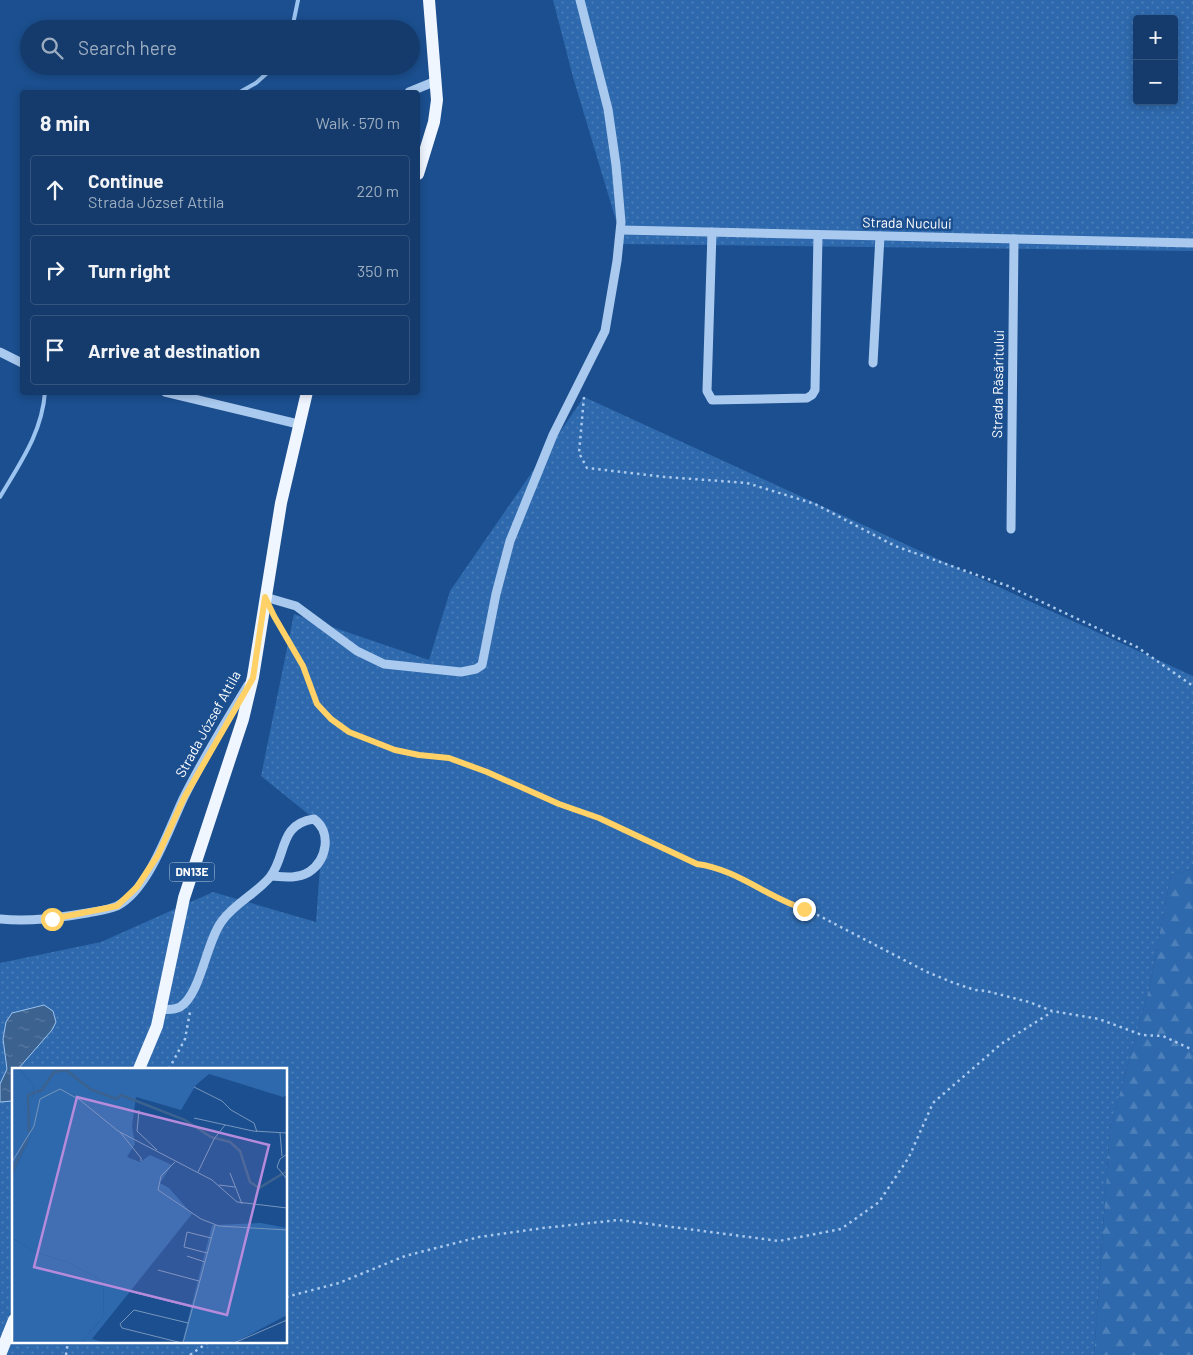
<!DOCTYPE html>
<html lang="en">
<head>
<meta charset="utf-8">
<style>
	:root { --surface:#143b6b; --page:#1d4271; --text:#f1f3f6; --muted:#9dadc1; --line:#33557e }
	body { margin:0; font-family:Barlow,sans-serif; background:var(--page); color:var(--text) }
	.controls { position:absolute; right:15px; top:15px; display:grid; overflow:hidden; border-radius:5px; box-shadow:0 2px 8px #0003 }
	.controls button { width:45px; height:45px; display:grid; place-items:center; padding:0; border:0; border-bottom:1px solid var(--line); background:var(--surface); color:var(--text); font:25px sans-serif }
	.stop { position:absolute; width:15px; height:15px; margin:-11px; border:4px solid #ffd166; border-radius:50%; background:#fff }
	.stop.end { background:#ffd166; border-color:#fff; box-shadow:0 1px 5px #0008 }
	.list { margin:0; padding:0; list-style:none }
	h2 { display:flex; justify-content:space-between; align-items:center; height:65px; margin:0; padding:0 20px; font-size:21px }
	h2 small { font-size:16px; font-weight:400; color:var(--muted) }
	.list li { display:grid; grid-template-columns:32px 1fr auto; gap:15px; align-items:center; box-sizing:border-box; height:70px; margin:0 10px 10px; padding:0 10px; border:1px solid var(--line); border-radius:5px }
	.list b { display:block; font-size:19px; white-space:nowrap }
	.list p { margin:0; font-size:16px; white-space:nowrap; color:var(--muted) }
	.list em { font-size:16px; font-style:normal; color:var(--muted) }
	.icon { flex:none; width:28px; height:28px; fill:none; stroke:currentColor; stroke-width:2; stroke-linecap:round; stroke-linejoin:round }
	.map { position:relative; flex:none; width:1193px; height:1355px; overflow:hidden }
	.search { position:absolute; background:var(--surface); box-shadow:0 2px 8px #0003; left:20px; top:20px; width:400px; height:55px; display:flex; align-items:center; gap:12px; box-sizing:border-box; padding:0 18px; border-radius:28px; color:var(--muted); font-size:19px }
	.panel { position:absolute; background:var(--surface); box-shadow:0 2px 8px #0003; left:20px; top:90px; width:400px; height:305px; border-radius:5px }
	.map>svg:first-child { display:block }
</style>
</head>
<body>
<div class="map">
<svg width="1193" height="1355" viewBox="0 0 1193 1355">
	<defs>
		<pattern id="grass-dots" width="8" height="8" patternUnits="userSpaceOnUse" patternTransform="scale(1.25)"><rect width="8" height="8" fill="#2e69ad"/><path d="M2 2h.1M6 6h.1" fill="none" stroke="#4d80b9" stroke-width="1.8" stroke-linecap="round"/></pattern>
		<pattern id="forest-firs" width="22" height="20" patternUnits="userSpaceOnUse" patternTransform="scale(1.25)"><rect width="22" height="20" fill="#2e69ad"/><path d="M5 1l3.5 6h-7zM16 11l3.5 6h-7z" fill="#4d80b9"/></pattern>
		<pattern id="water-ripples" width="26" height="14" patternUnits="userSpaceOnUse" patternTransform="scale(1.25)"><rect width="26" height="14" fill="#3c6290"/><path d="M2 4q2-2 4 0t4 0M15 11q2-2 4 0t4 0" fill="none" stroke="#597aa1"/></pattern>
	</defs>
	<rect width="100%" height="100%" fill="#1b4f8f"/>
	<g fill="url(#grass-dots)" fill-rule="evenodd">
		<path d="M553 0H1193V251L623 244 573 77ZM1137 19H1174V101H1137Z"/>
		<path d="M584 397 1193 676V869L1171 875 1149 989 1110 1129 1094 1355H0V963L101 942 213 892 316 922 323 826 261 776 294 614 429 660 450 591ZM14 1069H286V1341H14Z"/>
	</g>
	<path fill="url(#forest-firs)" d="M1193 869V1355H1094L1110 1129 1149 989 1171 875Z"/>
	<path fill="url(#water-ripples)" stroke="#9cc4f0" d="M44 1005 53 1011 56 1022 52 1030 18 1069H14V1098L12 1101 0 1102V1084L7 1069 3 1039 6 1022 12 1013Z"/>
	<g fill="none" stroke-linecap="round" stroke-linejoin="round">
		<g stroke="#9cc4f0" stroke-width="4">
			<path d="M292 29 298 0"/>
			<path d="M240 92 256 83 275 66"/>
			<path d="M0 497C20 463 42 433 45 392"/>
		</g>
		<g stroke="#a9c9ee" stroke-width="2.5" stroke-dasharray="2.5 4" stroke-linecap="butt">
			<path d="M584 397 579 453 587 468 666 477 747 483 815 504 895 546 1008 586 1137 647 1193 686"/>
			<path d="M275 618 303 666 317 704 331 719 349 732 395 749 419 755 449 758 487 772 559 804 599 818 697 864C738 869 773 899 812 912L927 972 954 983 975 990 986 991 1029 1002 1052 1011 1099 1019 1142 1035 1163 1036 1193 1050"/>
			<path d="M169 1069 185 1039 190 1012"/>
			<path d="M286 1297 339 1283 405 1256 479 1237 543 1228 619 1220 779 1241 841 1229 879 1202 909 1157 933 1103 1001 1044 1052 1012"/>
			<path d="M66 1355 68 1341"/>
			<path d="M190 1355 210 1341"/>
		</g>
		<g stroke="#a9c9ee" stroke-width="9">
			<path d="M409 92 436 81"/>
			<path d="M621 230 1193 243"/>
			<path d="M712 232 707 391 712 400 807 398 812 395 815 390 818 235"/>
			<path d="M0 352 22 363"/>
			<path d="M873 363 880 236"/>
			<path d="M165 392 298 424"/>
			<path d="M1011 529 1014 239"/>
			<path d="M265 597 296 606 357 651 384 664 461 672 476 669 482 665 496 594 510 541 553 435 605 331 617 261 621 222 616 165 608 109 580 0"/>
			<path d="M0 919C30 922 57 918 87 913 97 911 108 910 117 906 149 890 169 828 184 797 203 759 226 721 248 685"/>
			<path d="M161 1009C168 1010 174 1010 180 1007 201 994 206 942 222 921 235 903 257 893 270 877 287 856 278 824 314 819 332 832 327 860 309 872 297 879 284 877 271 876"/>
		</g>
		<g stroke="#f0f6ff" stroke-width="12">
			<path d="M418 174 434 122 437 100 429 0"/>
			<path d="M139 1069 157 1026 184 898 243 719 253 677 281 503 307 392"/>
			<path d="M0 1355 14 1320"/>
		</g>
	</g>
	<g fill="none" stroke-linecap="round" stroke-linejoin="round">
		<path stroke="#ffd166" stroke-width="6" d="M52 919 117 906 137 887 158 855 184 798 253 678 265 597 274 616 303 666 317 704 331 719 349 732 395 750 419 755 449 758 487 772 559 804 599 818 697 864C736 869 767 897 804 909"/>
	</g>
	<g text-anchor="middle" stroke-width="5" stroke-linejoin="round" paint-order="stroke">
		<rect fill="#1b4f8f" stroke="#bbcadd" stroke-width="1" x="169.5" y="862.5" width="45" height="19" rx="4"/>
		<g font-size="12" font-weight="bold" fill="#fff">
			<text x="192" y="876">DN13E</text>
		</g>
		<g font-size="14" fill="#fff" stroke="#1b4f8f">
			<text transform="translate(907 223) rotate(1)" y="5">Strada Nucului</text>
			<text transform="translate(998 384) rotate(-89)" y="5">Strada Răsăritului</text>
			<text transform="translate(208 724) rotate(-61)" y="5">Strada József Attila</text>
		</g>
	</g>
	<g transform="translate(12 1068)">
		<rect width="275" height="275" fill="#1b4f8f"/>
		<path d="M7 0H275V27L271 29 197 6 184 17 169 42 124 29 120 58 123 76 115 89 128 94 138 87 160 97 148 115 157 120 180 146 80 271 94 275H69L92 248 91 213 57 195 23 184 0 170V108L19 69 16 34 22 27 21 17ZM249 155 275 160V247L222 275H170L200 157Z" fill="#2e69ad"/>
		<path d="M0 0H7L21 17 22 27 16 34 19 69 0 108ZM0 170 23 184 57 195 91 213 92 248 69 275H0Z" fill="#2e69ad"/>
		<path fill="none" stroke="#3c6290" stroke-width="2.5" d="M17 64 16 27 30 22 42 4 54 2 78 21 104 31 109 27 173 52 199 69 218 74 228 83 238 114 247 120 275 103M0 103 16 70"/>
		<path fill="none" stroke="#7695bc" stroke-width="1" d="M182 19 210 33 219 42 242 55 245 64M127 42 125 63 145 82M182 50 241 63 275 65M108 64 129 90V93M268 65 270 88M275 86 268 91 265 99 275 111M0 94 22 58 28 31 48 21 68 32 106 63 200 112 225 134 275 140M163 94 149 108 146 122 189 151 207 158 275 162M186 104 202 71 213 57M218 105 230 136M207 117 223 119M195 185 172 179 175 164 199 170M175 188 193 194M146 202 187 213M124 225 180 239M170 275 110 260 108 256 122 242 176 255M171 275 203 157M222 275 275 252"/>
		<path fill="#b68bdc" fill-opacity="0.15" stroke="#b68bdc" stroke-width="2.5" d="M65 29 257 77 215 247 22 199Z"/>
		<rect width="275" height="275" fill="none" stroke="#fff" stroke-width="2.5"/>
	</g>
</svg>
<div class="controls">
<button>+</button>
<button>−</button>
</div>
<div class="stop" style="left:52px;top:919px"></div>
<div class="stop end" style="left:804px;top:909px"></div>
<div class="search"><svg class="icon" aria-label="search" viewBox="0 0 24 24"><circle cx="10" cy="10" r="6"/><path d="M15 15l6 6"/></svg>Search here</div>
<section class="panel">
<h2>8 min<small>Walk · 570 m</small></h2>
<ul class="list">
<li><svg class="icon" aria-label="ahead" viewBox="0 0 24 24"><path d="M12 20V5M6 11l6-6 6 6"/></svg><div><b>Continue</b><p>Strada József Attila</p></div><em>220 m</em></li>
<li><svg class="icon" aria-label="right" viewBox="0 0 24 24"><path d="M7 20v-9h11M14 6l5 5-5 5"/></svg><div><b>Turn right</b></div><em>350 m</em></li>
<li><svg class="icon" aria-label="arrive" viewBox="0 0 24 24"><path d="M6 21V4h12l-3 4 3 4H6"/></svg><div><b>Arrive at destination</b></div></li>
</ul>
</section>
</div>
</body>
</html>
